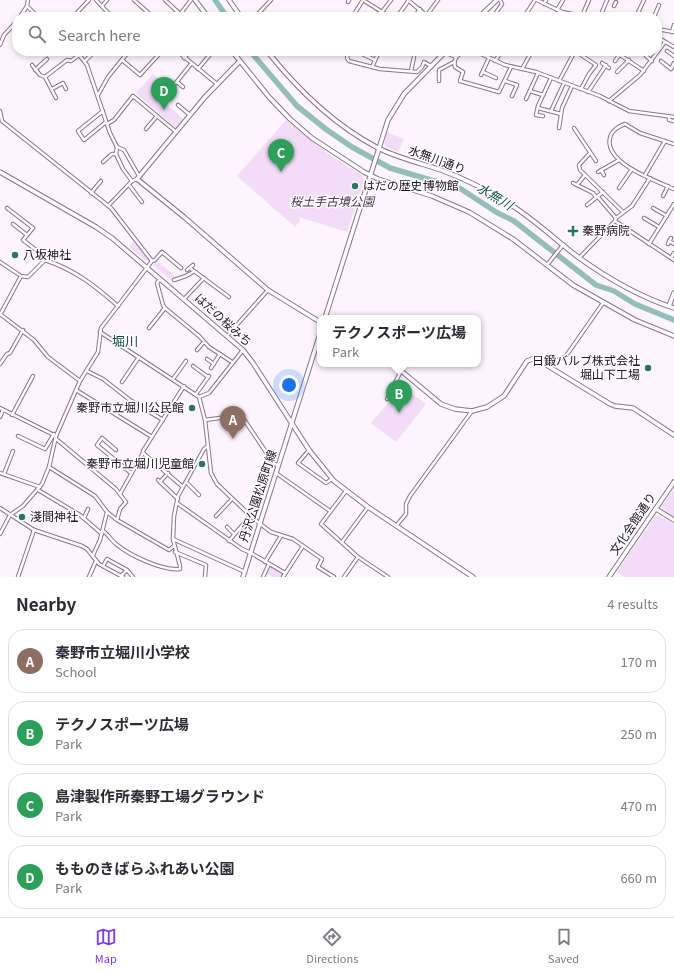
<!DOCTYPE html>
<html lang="en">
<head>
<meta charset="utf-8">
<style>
	:root { --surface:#fff; --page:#f7f7f7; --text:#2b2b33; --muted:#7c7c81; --line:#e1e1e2; --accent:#7c3aed }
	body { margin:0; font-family:Georgia,"Noto Sans JP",serif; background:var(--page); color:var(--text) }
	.you { position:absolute; left:289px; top:385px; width:14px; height:14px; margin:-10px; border:3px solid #fff; border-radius:50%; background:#1a73e8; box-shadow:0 0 0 6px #1a73e833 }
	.badge { display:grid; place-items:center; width:26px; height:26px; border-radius:50%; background:var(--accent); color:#fff; font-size:13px; font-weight:700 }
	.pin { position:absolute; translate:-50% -33px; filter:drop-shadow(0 1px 2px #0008) }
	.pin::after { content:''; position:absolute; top:21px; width:14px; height:12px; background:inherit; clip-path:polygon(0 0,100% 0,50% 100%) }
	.popup { position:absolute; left:317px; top:315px; width:164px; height:52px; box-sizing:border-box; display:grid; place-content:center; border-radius:8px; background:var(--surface); filter:drop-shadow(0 1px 3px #0005); font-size:13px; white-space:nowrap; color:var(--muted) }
	.popup b { font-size:15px; color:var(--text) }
	.popup::after { content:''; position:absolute; left:50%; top:100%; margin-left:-8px; border:8px solid transparent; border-top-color:var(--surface) }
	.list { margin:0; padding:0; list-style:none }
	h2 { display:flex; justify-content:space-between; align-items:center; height:52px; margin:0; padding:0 16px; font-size:17px }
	h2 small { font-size:13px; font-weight:400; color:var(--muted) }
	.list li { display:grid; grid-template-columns:26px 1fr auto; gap:12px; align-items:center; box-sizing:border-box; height:64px; margin:0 8px 8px; padding:0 8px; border:1px solid var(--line); border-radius:16px }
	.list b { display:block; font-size:15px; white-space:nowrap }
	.list p { margin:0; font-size:13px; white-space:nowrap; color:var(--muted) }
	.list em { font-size:13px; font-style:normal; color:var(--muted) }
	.icon { flex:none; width:22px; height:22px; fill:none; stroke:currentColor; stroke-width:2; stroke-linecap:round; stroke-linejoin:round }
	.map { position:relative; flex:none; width:674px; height:577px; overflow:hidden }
	.search { position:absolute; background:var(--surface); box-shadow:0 2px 6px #0003; left:12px; right:12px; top:12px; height:44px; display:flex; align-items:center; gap:10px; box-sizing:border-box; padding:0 14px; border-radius:16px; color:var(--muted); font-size:15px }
	.sheet { height:340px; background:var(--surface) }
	nav { display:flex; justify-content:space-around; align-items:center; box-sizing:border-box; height:56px; border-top:1px solid var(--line); background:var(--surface); font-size:11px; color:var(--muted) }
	nav a { display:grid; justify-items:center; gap:2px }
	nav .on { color:var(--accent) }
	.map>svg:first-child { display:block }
</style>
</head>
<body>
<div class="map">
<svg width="674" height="577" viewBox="0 0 674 577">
	<rect width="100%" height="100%" fill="#fcf4fe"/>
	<g fill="#f3dcf8">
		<path d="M153 74 171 91 163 101 183 119 176 128 136 93Z"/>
		<path d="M286 120 331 156 362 175 364 180 347 232 299 217 300 221 295 227 237 176Z"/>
		<path d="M387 132 404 139 398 152 386 147 384 143Z"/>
		<path d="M135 240 150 260H144L129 246Z"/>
		<path d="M156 261 174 275V280L172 281 153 265Z"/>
		<path d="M400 385 426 404 396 442 371 423 395 395Z"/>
		<path d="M674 489V517L663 509V505Z"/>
		<path d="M658 516 674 523V577H624L617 572 655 517Z"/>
		<path d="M269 566 283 573 282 577H274L266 574Z"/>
	</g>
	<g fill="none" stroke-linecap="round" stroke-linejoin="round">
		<g stroke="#94beb7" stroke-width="5.5">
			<path d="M215 0 227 17"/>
			<path d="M250 51 297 106 327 130 352 147 390 168 461 189 496 212 514 221 596 285 614 291 635 304 674 320"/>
		</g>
		<defs>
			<g id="street">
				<path d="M96 0 112 17"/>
				<path d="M134 0 153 17"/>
				<path d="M165 0 180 14"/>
				<path d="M408 0 428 17"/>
				<path d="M537 0 562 12 587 17"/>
				<path d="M348 2 349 0"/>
				<path d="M544 4 546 0"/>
				<path d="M27 6 38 17"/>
				<path d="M102 6 107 0"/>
				<path d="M614 6 616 2"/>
				<path d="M557 10 563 0"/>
				<path d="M382 12 391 0"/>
				<path d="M427 15 438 0"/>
				<path d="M353 16 363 0 390 17"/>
				<path d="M582 16 589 0"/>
				<path d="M20 17 27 6 28 0"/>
				<path d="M73 17 89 0"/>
				<path d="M178 17 191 0"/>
				<path d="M255 17 271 0"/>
				<path d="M397 17 409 0"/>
				<path d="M414 17 420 9"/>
				<path d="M493 17 502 4 500 0"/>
				<path d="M524 17 535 0"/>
				<path d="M600 17 607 0"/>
				<path d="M636 17 644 0"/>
				<path d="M654 17 659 5"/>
				<path d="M657 29 674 32"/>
				<path d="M672 32 674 25"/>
				<path d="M657 37 674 47"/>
				<path d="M0 45 4 35 17 21"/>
				<path d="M76 51 87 65 110 133 117 147 124 150 139 176"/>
				<path d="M177 51 217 84"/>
				<path d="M348 51 347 58 349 61 380 69 417 72 422 67 424 62 431 66"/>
				<path d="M356 51 375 60"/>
				<path d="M372 51 378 54 372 67"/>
				<path d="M442 51 456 57"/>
				<path d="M463 51C457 56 453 59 455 67L463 72 460 81 499 92 511 67"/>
				<path d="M475 51 505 65 536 72 600 96 629 111 674 117"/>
				<path d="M575 51 596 65 589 74 581 89"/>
				<path d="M667 51 674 56"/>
				<path d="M620 55 644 71"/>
				<path d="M646 56 652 61"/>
				<path d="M184 58 190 51"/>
				<path d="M122 60 140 75 162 51"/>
				<path d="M85 61 95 51"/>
				<path d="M495 61 502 51"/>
				<path d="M615 61 622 51"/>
				<path d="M661 61 671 69 674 63"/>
				<path d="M602 63 609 68"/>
				<path d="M32 65 40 75 45 77 56 98"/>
				<path d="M198 69 213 51"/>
				<path d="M522 69 532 51"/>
				<path d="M35 70 47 59"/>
				<path d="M411 71 414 57"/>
				<path d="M483 72 496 78"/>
				<path d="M617 72 629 60"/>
				<path d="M481 75 489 58"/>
				<path d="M45 77 67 60 71 61 79 55"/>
				<path d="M439 81V70L454 62"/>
				<path d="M505 81 517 85 512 96"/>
				<path d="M559 81 575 51"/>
				<path d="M177 82 183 87"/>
				<path d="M52 89 63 83 66 89"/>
				<path d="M171 89 191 64"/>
				<path d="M530 91 543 95"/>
				<path d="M588 92 606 65"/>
				<path d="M98 95 108 77 129 51"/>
				<path d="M526 99 538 73"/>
				<path d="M609 101 640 75 665 42"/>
				<path d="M178 105 190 115"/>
				<path d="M538 108 561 114"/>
				<path d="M0 111 2 121 111 208 152 261 101 328 98 352 80 381 56 436 49 467 42 484 23 506 10 515 0 534"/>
				<path d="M103 111 78 131 84 140 106 122"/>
				<path d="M551 111 564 83"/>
				<path d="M543 116 536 115 538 106 551 78"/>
				<path d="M669 117V120L674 121"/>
				<path d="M107 124 114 120 133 96 175 131"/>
				<path d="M559 128 562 108 572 86"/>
				<path d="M574 128 596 161"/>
				<path d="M146 129 157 116"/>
				<path d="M674 144 640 133 625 124C619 126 611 131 610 138 604 163 656 181 674 189"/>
				<path d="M117 147 116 154 123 169 132 181"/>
				<path d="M590 153 579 165 580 170 623 212"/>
				<path d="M103 162 112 154H116"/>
				<path d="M601 170 604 175"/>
				<path d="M598 172 619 160"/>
				<path d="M645 175 665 141"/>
				<path d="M573 183 593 193 596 197"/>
				<path d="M129 185 142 202"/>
				<path d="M577 185 585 175"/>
				<path d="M619 188 632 169"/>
				<path d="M91 193 101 181"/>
				<path d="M597 196 616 218"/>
				<path d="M663 196 668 186"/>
				<path d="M587 205 603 192"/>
				<path d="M108 206 132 181 137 179"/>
				<path d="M7 208 33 228 23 240 44 256 45 260"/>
				<path d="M653 208 667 216"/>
				<path d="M644 218 659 227"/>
				<path d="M615 221 674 260"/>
				<path d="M13 224 27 235"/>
				<path d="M669 241 674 244"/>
				<path d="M649 244 674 204"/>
				<path d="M668 244 671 238"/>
				<path d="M579 258 615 221 616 218 632 206 650 178"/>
				<path d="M671 258 674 253"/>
				<path d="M152 261 155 260 162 252 181 268"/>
				<path d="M0 262 21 276 28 277 45 260C75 270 94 285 118 306"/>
				<path d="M547 265 563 245"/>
				<path d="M190 268 229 297"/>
				<path d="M187 270 193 265"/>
				<path d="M160 279 157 283 163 305 165 308 199 336 209 347 232 362"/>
				<path d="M174 280 186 276 193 272"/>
				<path d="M184 299 204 278"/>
				<path d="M0 314 34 340 48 357 80 381"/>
				<path d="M0 315 21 276"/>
				<path d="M149 328 165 308"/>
				<path d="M100 332 199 397 205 420 211 473 217 484 255 520 271 532 293 539 322 559 318 567 334 577"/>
				<path d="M227 336 268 290"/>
				<path d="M197 350 203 343"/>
				<path d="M207 359 214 364"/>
				<path d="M0 364 7 354 10 353 23 330"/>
				<path d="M548 365 566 356 603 303"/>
				<path d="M193 366 208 377"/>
				<path d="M211 368 220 354"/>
				<path d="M87 371 103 379 130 400 163 420"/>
				<path d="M173 379 186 361"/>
				<path d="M122 382 139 357"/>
				<path d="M76 390 152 437"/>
				<path d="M196 394 209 376"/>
				<path d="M199 397 209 393 243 350"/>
				<path d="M387 399 401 371"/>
				<path d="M0 408 56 436"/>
				<path d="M12 415 33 376"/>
				<path d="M0 417 3 410"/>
				<path d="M205 420 241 415 274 464 278 465"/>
				<path d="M18 436 45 449 54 434"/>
				<path d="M55 438 116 489 126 502 120 509 117 520"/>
				<path d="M116 450 102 438 97 445 131 473"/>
				<path d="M309 450 298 463 326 483 332 479"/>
				<path d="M143 453 183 487"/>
				<path d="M49 467 95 496 107 512 117 520 169 550 174 546"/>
				<path d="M0 473 40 487"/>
				<path d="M276 473 330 511"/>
				<path d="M4 474 13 451"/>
				<path d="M158 480 178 499"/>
				<path d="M160 482 168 473"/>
				<path d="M186 482 199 495"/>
				<path d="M38 490 80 515 102 534"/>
				<path d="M346 491 321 524 358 557 388 577"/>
				<path d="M120 494 143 453V451L184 386"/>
				<path d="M177 503 242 549 251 553 285 573"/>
				<path d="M0 508 34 530 82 546 87 549 99 564 123 577"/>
				<path d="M216 516 232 499"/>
				<path d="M84 518 88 509"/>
				<path d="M396 526 406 514V504L410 496 472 411"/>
				<path d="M227 527 234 534"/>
				<path d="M103 531C108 534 111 540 116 544 129 555 162 571 180 569V566L173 539 174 516 178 496 204 449 208 446"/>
				<path d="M173 539 245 572"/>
				<path d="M229 541 250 516"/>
				<path d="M342 542 368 507"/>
				<path d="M175 552 206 565 205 577"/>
				<path d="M93 555 100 540 107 512"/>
				<path d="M265 562 281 536"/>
				<path d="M103 566 107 559 127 570 133 577"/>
				<path d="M121 576 127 570"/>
				<path d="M18 577 34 530"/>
				<path d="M89 577 96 561"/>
				<path d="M263 577 269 564"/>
				<path d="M283 577 303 546"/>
				<path d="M344 577 358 557"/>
			</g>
			<g id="secondary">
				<path d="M195 0 208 17"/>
				<path d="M229 0 241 17"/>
				<path d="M479 17 497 0"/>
				<path d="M232 51 269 97 290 119 312 138 364 172 378 179 432 196 469 212 513 239 573 285 635 320 674 336"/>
				<path d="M267 51C298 90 334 125 378 148 398 158 420 163 441 170 463 178 483 188 503 200 531 216 553 238 578 257 607 278 640 297 674 308"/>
				<path d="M239 62 205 97 137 179 184 217 268 290 320 322"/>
				<path d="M0 172 96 227 112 238 243 350 253 363 309 450 334 481 368 507 473 577"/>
				<path d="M669 306 674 293"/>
				<path d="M325 318 388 120 404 94 446 51"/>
				<path d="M393 364 441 404 455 409 472 411 487 407 504 396 527 361 535 358 610 404 615 406 633 408 674 435"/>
				<path d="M656 509 674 520"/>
				<path d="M243 577 320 334"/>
				<path d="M609 577 674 482"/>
			</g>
		</defs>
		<use href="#street" stroke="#87758b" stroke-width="4.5"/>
		<use href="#secondary" stroke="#87758b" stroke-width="5.5"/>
		<use href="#street" stroke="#fff" stroke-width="2.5"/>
		<use href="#secondary" stroke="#fff" stroke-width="3.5"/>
	</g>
	<g fill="#2c736a" stroke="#fff" stroke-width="1.5">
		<circle cx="355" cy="186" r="4"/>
		<path d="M571 225h4v4h4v4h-4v4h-4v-4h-4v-4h4z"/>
		<circle cx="15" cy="255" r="4"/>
		<circle cx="648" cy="368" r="4"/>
		<circle cx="192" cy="408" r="4"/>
		<circle cx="202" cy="464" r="4"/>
		<circle cx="22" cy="517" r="4"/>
	</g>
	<g text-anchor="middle" stroke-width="3" stroke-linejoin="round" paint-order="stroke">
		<g font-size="12" fill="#1b141d" stroke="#fff">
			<text transform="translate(437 160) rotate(20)" y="4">水無川通り</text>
			<text transform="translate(223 320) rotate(42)" y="4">はだの桜みち</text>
			<text transform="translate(258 496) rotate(-72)" y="4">丹沢公園松原町線</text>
			<text transform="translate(633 524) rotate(-56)" y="4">文化会館通り</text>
		</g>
		<g font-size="12" fill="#1b141d" stroke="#fff" text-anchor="start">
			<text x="363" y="190">はだの歴史博物館</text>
			<text x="582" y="235">秦野病院</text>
			<text x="23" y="259">八坂神社</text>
			<text x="640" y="365" text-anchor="end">日鍛バルブ株式会社<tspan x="640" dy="14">堀山下工場</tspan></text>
			<text x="184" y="412" text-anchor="end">秦野市立堀川公民館</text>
			<text x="194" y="468" text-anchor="end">秦野市立堀川児童館</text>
			<text x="30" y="521">淺間神社</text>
		</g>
		<g font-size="12" font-style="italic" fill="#4f2f55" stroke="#fff">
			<text x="332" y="206">桜土手古墳公園</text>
		</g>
		<g font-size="13" font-style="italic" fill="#17524b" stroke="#fff">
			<text transform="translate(495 196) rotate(31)" y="5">水無川</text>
		</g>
		<g font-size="13" fill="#0f4b44" stroke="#fff">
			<text x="125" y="346">堀川</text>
		</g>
	</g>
</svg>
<div class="you"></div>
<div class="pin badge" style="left:233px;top:439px;background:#8d6e63">A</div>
<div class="pin badge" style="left:399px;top:413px;background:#2e9e5b">B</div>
<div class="popup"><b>テクノスポーツ広場</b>Park</div>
<div class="pin badge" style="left:281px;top:172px;background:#2e9e5b">C</div>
<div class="pin badge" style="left:164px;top:110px;background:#2e9e5b">D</div>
<div class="search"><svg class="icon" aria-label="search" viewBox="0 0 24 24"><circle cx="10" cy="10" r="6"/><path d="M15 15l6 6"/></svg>Search here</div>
</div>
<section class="sheet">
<h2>Nearby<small>4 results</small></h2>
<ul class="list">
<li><span class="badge" style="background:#8d6e63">A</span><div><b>秦野市立堀川小学校</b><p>School</p></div><em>170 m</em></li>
<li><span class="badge" style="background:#2e9e5b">B</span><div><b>テクノスポーツ広場</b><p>Park</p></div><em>250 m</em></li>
<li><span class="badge" style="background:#2e9e5b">C</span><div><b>島津製作所秦野工場グラウンド</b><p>Park</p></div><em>470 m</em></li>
<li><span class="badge" style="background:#2e9e5b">D</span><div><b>もものきばらふれあい公園</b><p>Park</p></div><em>660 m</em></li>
</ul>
</section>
<nav>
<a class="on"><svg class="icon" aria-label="map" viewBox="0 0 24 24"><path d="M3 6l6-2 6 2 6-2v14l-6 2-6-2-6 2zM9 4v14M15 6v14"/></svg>Map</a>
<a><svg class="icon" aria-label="directions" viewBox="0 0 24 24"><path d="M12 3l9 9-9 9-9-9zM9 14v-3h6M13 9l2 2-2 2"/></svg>Directions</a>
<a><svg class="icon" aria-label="saved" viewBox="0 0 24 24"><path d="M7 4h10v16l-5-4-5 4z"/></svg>Saved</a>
</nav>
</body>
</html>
